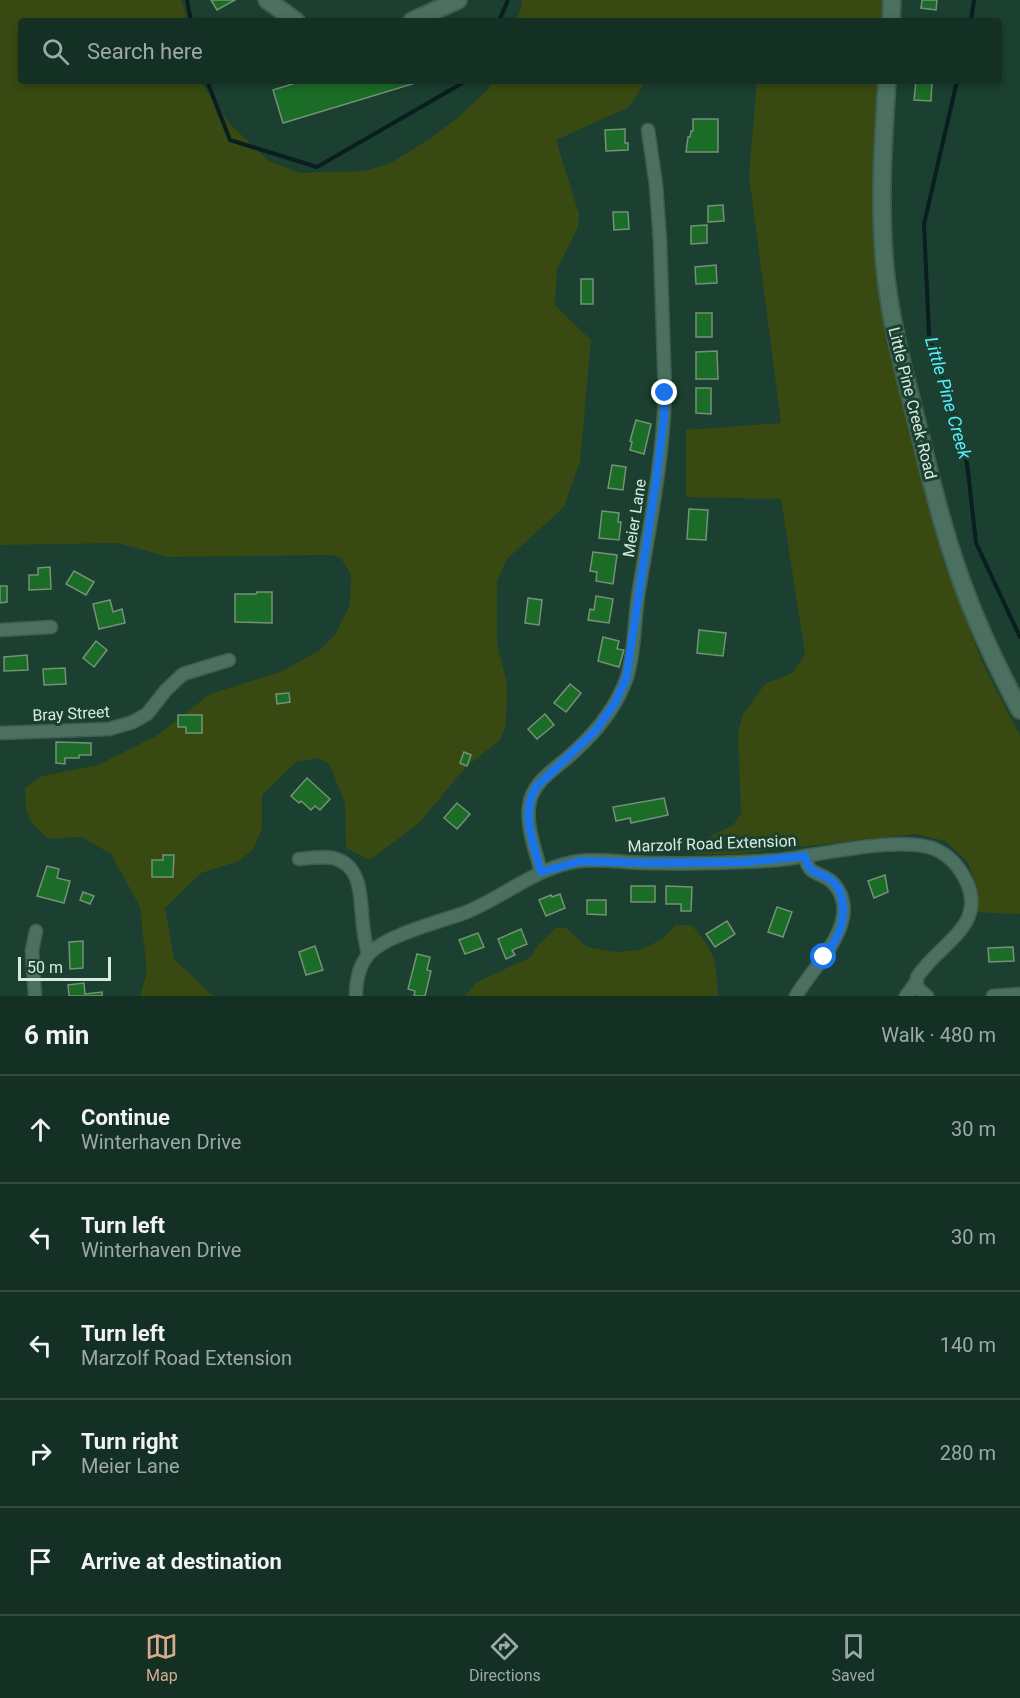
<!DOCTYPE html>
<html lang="en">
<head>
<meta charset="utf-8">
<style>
	:root { --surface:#142f24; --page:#1d372c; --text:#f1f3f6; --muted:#9da9a6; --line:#334a41; --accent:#d6ab8b }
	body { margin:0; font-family:Roboto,sans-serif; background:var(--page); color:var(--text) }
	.scale { position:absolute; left:18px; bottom:15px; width:93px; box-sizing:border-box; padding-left:6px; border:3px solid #d7ebe1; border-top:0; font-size:16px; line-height:21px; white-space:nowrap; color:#d7ebe1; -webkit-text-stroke:4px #1b3f30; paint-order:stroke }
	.stop { position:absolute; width:18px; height:18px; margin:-14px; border:4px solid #1a73e8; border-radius:50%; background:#fff }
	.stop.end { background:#1a73e8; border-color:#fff; box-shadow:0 2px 6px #0008 }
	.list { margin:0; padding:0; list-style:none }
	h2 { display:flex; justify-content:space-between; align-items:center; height:78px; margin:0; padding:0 24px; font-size:26px }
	h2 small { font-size:20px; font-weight:400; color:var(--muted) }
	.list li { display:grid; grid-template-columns:39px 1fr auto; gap:18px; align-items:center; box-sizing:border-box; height:108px; padding:0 24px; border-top:2px solid var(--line) }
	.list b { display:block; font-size:22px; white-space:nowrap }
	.list p { margin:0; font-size:20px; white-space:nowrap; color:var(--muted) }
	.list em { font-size:20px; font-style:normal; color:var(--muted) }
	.icon { flex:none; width:33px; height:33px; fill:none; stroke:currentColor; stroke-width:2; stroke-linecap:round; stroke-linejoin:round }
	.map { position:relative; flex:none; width:1020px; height:996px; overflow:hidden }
	.search { position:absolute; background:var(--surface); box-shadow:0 3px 9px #0003; left:18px; right:18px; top:18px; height:66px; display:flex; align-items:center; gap:15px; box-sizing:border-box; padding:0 21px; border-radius:6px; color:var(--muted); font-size:22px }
	.sheet { height:618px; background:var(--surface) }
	nav { display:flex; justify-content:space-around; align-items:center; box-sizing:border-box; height:84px; border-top:2px solid var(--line); background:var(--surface); font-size:16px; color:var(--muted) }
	nav a { display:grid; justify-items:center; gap:3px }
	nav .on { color:var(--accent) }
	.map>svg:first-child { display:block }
</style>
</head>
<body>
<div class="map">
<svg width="1020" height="996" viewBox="0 0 1020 996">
	<rect width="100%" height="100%" fill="#1b3f30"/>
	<g fill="#384a11">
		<path d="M0 0H181L188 21H21V81H200L229 123 269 161 300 173 364 171 389 164 431 138 463 113 488 89 491 81H646L629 107 556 140 579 214 578 227 557 269 555 305 591 340 580 461 564 507 506 560 497 582V643L507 684 506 726 500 740 466 767 418 824 370 860 346 848 345 804 330 765 319 758 296 762 262 795V828L254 848 239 861 201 873 165 908 174 959 213 996H140L147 973 140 907 111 854 81 837 49 839C28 822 25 815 25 788L42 776 98 765 156 736 210 694 280 672 319 651 335 635 350 605 351 574 340 557 330 555 169 557 118 543 0 545Z"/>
		<path d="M522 0H881L882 2 881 21H514L520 11Z"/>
		<path d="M757 81H878L873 194 876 262 887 343 943 560 983 664 1020 736V914L976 912 977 890 968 862 945 841 915 834 735 854H694L705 839 733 825 741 814 738 733 743 714 765 684 792 673 805 654 781 499 686 497V430L781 423 749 175Z"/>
		<path d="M676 925H691C716 952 716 960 718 996H465L477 982 531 957 537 946 556 928H566L587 947 617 952 639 950 661 940Z"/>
	</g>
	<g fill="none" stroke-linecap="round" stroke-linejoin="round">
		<g stroke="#0a1e20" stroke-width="4">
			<path d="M187 0 191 21"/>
			<path d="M499 21 508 0"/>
			<path d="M971 21 974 0"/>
			<path d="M207 81 230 140 317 167 466 81"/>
			<path d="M957 81 924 224 929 334 967 463 976 543 1020 637"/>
		</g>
	</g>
	<g fill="#1a6c26" stroke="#769177" stroke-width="1.5">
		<path d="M211 0H235L217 10Z"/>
		<path d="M922 0H937L936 10 921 8Z"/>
		<path d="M302 81H418L419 82 283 123 273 90Z"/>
		<path d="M916 81H932L931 101 914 100Z"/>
		<path d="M693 119H718V152H686L688 137H690L691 131H693Z"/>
		<path d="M625 129V143H628V150L606 151 605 130Z"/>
		<path d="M723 205 724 221 708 222V206Z"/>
		<path d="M613 212H628L629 229 614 230Z"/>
		<path d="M707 225V243L691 244V226Z"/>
		<path d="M716 265 717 283 696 284 695 267Z"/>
		<rect x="581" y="279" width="12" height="25"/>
		<rect x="696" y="313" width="16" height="24"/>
		<path d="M717 351 718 379H696V352Z"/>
		<path d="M696 388H711V414L696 413Z"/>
		<path d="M636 420 651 424 644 454 630 450 632 442 630 441Z"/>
		<path d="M612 465 626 467 623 490 608 488Z"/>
		<path d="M689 509 708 510 706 540 687 539Z"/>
		<path d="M602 511 619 513 618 522H621L619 540 599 538Z"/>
		<path d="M593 552 617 555 613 584 596 581 597 572 590 571Z"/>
		<path d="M50 567 51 589 29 590V575H38V568Z"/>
		<path d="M74 571 94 582 86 595 66 584Z"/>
		<path d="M0 586H7V602L0 603Z"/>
		<path d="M257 592H272V623L235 622V594H256Z"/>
		<path d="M596 596 613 599 609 623 588 620 590 609 594 610Z"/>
		<path d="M528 598 542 600 539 625 525 623Z"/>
		<path d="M110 600 113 612 122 609 125 623 99 629 93 604Z"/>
		<path d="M699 630 726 633 723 656 697 653Z"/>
		<path d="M603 637 619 641 617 649 624 650 619 667 598 661Z"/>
		<path d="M96 641 107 650 94 667 83 658Z"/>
		<path d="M27 655 28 670 4 671V657Z"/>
		<path d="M65 668 66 684 44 685 43 669Z"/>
		<path d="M570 684 581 693 566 712 554 703Z"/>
		<path d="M289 693 290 702 277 704 276 694Z"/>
		<path d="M545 714 554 725 537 739 528 729Z"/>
		<path d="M178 715H202V733H186V727H178Z"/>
		<path d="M56 742 91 743V755H79V758H65V764L56 763Z"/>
		<path d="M464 752 471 755 467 766 460 763Z"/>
		<path d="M307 778 330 799 320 810 315 806 311 810 301 801 299 803 291 796Z"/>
		<path d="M664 798 668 815 631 823 630 818 616 821 613 807Z"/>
		<path d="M457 803 470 814 457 829 444 818Z"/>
		<path d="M163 855H174L173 877H152V860H163Z"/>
		<path d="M47 866 59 869 57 878 70 881 64 903 37 896Z"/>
		<path d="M885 875 888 892 874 898 868 881Z"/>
		<rect x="631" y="886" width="24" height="16"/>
		<path d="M666 886 692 887 691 911H681V904H666Z"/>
		<path d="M83 892 94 896 90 904 80 900Z"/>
		<path d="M560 894 565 908 546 916 539 900 551 895 552 897Z"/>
		<path d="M587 900H606V915L587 914Z"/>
		<path d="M777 907 792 912 783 937 768 932Z"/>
		<path d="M727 921 735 934 715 947 706 934Z"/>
		<path d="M521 929 527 944 512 950 515 955 506 959 498 939Z"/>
		<path d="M478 933 484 947 465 954 459 940Z"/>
		<path d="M83 941V968L70 969 69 942Z"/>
		<path d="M315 946 323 970 306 975 299 952Z"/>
		<path d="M1013 947 1014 961 989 962 988 948Z"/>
		<path d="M417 954 430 957 427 970 431 971 425 996H414L415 991 408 989Z"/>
		<path d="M84 983 85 994 102 992V996H69L68 985Z"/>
	</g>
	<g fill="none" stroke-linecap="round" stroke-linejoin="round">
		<defs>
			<g id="street">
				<path d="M0 630 51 627"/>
				<path d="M0 733 109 729 133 722 147 714 166 690 183 674 229 660"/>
				<path d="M299 859C310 858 322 856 333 858 364 865 360 902 363 926 364 936 366 945 368 954"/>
				<path d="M541 872C536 851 526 828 529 806 532 780 558 768 575 751 597 731 617 706 627 677 635 651 634 623 638 596 649 529 663 461 665 393L660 241 656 185 648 130"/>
				<path d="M35 996 32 951 36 931"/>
				<path d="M356 996C356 981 359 965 369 954 386 935 439 922 464 913 503 898 536 867 579 861 601 858 625 863 647 863 690 864 735 863 778 860 817 856 907 833 939 851 952 858 962 871 968 885 983 924 945 942 925 967 923 970 918 974 917 978 914 986 921 992 927 996"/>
				<path d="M796 996C813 966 865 920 834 884 822 870 809 879 805 856"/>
				<path d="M906 996 917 981"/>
				<path d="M993 996 1020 994"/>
			</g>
			<g id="secondary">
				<path d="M267 0 296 21"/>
				<path d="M412 21 458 0"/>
				<path d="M891 21 892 0"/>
				<path d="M887 81C883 143 879 206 885 268 890 321 904 372 917 423 930 475 942 527 960 577 976 623 997 667 1020 710"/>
			</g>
		</defs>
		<use href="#street" stroke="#3c5d50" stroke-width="15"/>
		<use href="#secondary" stroke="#3c5d50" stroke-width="20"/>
		<use href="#street" stroke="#4b705f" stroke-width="12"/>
		<use href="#secondary" stroke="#4b705f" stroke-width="16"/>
	</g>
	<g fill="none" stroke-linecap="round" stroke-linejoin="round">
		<path stroke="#1a73e8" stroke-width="8" d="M665 393 664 418 656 481 626 679 615 703 595 731 536 787C520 815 534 844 541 872L581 861 647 863 745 862 805 856C809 877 818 870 831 880 847 892 845 921 837 937 834 944 828 950 824 957"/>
	</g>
	<g text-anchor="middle" stroke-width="6" stroke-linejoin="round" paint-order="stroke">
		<g font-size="16" fill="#d7ebe1" stroke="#1b3f30">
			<text transform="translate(913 403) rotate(76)" y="6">Little Pine Creek Road</text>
			<text transform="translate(634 518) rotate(-81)" y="6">Meier Lane</text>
			<text transform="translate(71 713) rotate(-3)" y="6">Bray Street</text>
			<text transform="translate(712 843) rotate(-2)" y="6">Marzolf Road Extension</text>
		</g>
		<g font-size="18" font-style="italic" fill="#55eefd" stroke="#1b3f30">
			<text transform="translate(948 398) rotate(74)" y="6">Little Pine Creek</text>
		</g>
	</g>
</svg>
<div class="scale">50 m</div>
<div class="stop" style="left:824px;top:957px"></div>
<div class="stop end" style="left:665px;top:393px"></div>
<div class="search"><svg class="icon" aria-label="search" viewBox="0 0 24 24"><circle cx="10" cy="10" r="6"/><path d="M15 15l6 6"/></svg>Search here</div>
</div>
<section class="sheet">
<h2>6 min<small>Walk · 480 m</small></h2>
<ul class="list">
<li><svg class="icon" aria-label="ahead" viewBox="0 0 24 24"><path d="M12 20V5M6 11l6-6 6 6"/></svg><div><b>Continue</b><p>Winterhaven Drive</p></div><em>30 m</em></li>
<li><svg class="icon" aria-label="left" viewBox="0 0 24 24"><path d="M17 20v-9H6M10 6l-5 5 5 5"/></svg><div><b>Turn left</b><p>Winterhaven Drive</p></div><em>30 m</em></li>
<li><svg class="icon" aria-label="left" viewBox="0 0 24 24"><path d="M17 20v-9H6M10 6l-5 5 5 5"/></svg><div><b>Turn left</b><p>Marzolf Road Extension</p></div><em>140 m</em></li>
<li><svg class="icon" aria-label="right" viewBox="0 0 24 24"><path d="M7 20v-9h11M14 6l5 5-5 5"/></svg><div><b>Turn right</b><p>Meier Lane</p></div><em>280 m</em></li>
<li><svg class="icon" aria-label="arrive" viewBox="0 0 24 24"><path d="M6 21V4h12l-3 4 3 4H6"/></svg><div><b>Arrive at destination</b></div></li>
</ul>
</section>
<nav>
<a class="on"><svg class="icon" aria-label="map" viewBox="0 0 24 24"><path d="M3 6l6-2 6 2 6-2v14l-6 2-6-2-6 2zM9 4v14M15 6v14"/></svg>Map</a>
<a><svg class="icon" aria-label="directions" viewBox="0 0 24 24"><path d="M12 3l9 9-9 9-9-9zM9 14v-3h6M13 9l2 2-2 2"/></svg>Directions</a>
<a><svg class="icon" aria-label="saved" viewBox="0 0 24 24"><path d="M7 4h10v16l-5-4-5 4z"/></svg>Saved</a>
</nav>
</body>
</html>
